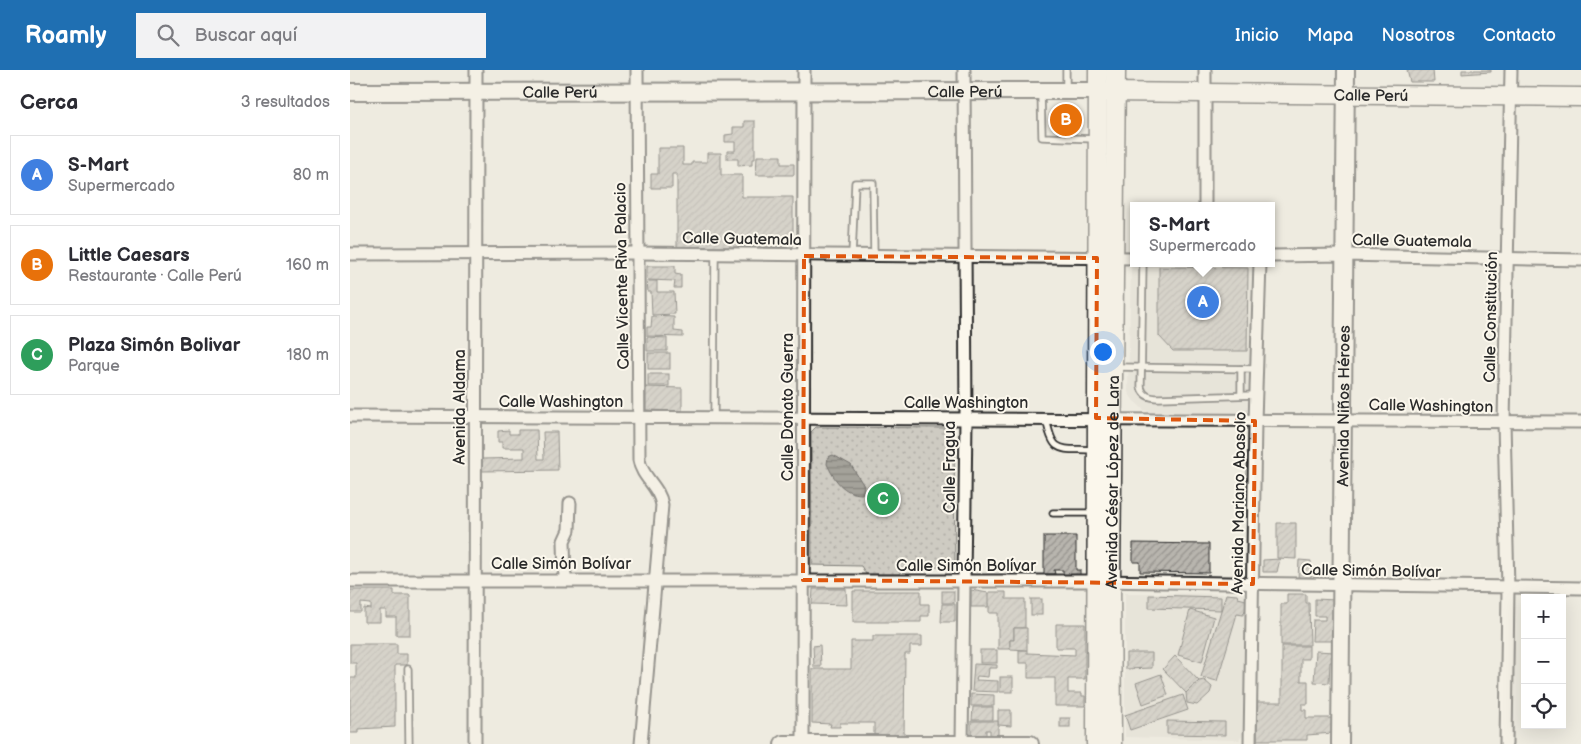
<!DOCTYPE html>
<html lang="es">
<head>
<meta charset="utf-8">
<style>
	:root { --surface:#fff; --page:#f2f2f3; --text:#2b2b33; --muted:#7c7c81; --line:#e1e1e2; --accent:#1f6fb2 }
	body { margin:0; font-family:"Balsamiq Sans",sans-serif; background:var(--page); color:var(--text) }
	.controls { position:absolute; right:15px; bottom:15px; display:grid; overflow:hidden; border-radius:0px; box-shadow:0 5px 20px #0002 }
	.controls button { width:45px; height:45px; display:grid; place-items:center; padding:0; border:0; border-bottom:1px solid var(--line); background:var(--surface); color:var(--text); font:25px sans-serif }
	.you { position:absolute; left:752px; top:281px; width:18px; height:18px; margin:-12px; border:4px solid #fff; border-radius:50%; background:#1a73e8; box-shadow:0 0 0 8px #1a73e833 }
	.badge { display:grid; place-items:center; width:32px; height:32px; border-radius:50%; background:var(--accent); color:#fff; font-size:16px; font-weight:700 }
	.pin { position:absolute; translate:-50% -50%; border:2px solid #fff; box-shadow:0 1px 5px #0006 }
	.popup { position:absolute; left:780px; top:132px; width:145px; height:65px; box-sizing:border-box; display:grid; place-content:center; border-radius:0px; background:var(--surface); filter:drop-shadow(0 1px 4px #0005); font-size:16px; white-space:nowrap; color:var(--muted) }
	.popup b { font-size:19px; color:var(--text) }
	.popup::after { content:''; position:absolute; left:50%; top:100%; margin-left:-10px; border:10px solid transparent; border-top-color:var(--surface) }
	.list { margin:0; padding:0; list-style:none }
	h2 { display:flex; justify-content:space-between; align-items:center; height:65px; margin:0; padding:0 20px; font-size:21px }
	h2 small { font-size:16px; font-weight:400; color:var(--muted) }
	.list li { display:grid; grid-template-columns:32px 1fr auto; gap:15px; align-items:center; box-sizing:border-box; height:80px; margin:0 10px 10px; padding:0 10px; border:1px solid var(--line); border-radius:0px }
	.list b { display:block; font-size:19px; white-space:nowrap }
	.list p { margin:0; font-size:16px; white-space:nowrap; color:var(--muted) }
	.list em { font-size:16px; font-style:normal; color:var(--muted) }
	.icon { flex:none; width:28px; height:28px; fill:none; stroke:currentColor; stroke-width:2; stroke-linecap:round; stroke-linejoin:round }
	.map { position:relative; flex:none; width:1231px; height:674px; overflow:hidden }
	header { display:flex; align-items:center; gap:30px; box-sizing:border-box; height:70px; padding:0 25px; background:var(--accent); color:#fff }
	header strong { font-size:24px }
	nav { display:flex; gap:28px; margin-inline-start:auto; font-size:18px }
	.search { width:350px; height:45px; background:var(--page); display:flex; align-items:center; gap:12px; box-sizing:border-box; padding:0 18px; border-radius:0px; color:var(--muted); font-size:19px }
	main { display:flex }
	aside { flex:1; background:var(--surface) }
	.map>svg:first-child { display:block }
</style>
</head>
<body>
<header>
<strong>Roamly</strong>
<div class="search"><svg class="icon" aria-label="search" viewBox="0 0 24 24"><circle cx="10" cy="10" r="6"/><path d="M15 15l6 6"/></svg>Buscar aquí</div>
<nav><a>Inicio</a><a>Mapa</a><a>Nosotros</a><a>Contacto</a></nav>
</header>
<main>
<aside>
<h2>Cerca<small>3 resultados</small></h2>
<ul class="list">
<li><span class="badge" style="background:#3f7fe0">A</span><div><b>S-Mart</b><p>Supermercado</p></div><em>80 m</em></li>
<li><span class="badge" style="background:#e8710a">B</span><div><b>Little Caesars</b><p>Restaurante · Calle Perú</p></div><em>160 m</em></li>
<li><span class="badge" style="background:#2e9e5b">C</span><div><b>Plaza Simón Bolivar</b><p>Parque</p></div><em>180 m</em></li>
</ul>
</aside>
<div class="map">
<svg width="1231" height="674" viewBox="0 0 1231 674">
	<defs>
		<pattern id="park-dots" width="8" height="8" patternUnits="userSpaceOnUse" patternTransform="scale(1.25)"><rect width="8" height="8" fill="#cecbc2"/><path d="M2 2h.1M6 6h.1" fill="none" stroke="#b1aea7" stroke-width="1.8" stroke-linecap="round"/></pattern>
		<pattern id="water-rules" width="6" height="5" patternUnits="userSpaceOnUse" patternTransform="scale(1.25)"><rect width="6" height="5" fill="#a4a29a"/><path d="M0 2.5h6" fill="none" stroke="#86847e"/></pattern>
		<pattern id="building-hatch" width="6" height="6" patternUnits="userSpaceOnUse" patternTransform="scale(1.25)"><rect width="6" height="6" fill="#b8b5ae"/><path d="M-1 1l2-2M0 6l6-6M5 7l2-2" fill="none" stroke="#96938e"/></pattern>
	</defs>
	<rect width="100%" height="100%" fill="#eeebe0"/>
	<filter id="ink" filterUnits="userSpaceOnUse"><feTurbulence type="fractalNoise" baseFrequency=".02" numOctaves="2"/><feDisplacementMap in="SourceGraphic" scale="10" xChannelSelector="R" yChannelSelector="G"/><feConvolveMatrix kernelMatrix="1 2 1 2 8 2 1 2 1" color-interpolation-filters="sRGB"/></filter>
	<g filter="url(#ink)">
		<g fill="#dedbd1">
			<path d="M903 193 900 339 896 343 803 344 794 340 783 330 778 322 781 197Z"/>
			<path d="M775 523 896 524 895 663 889 670 775 667Z"/>
		</g>
		<path fill="url(#park-dots)" stroke="#7c7b76" d="M466 357 604 358 605 497H554L549 504H516L511 496 462 495 461 362Z"/>
		<path fill="url(#water-rules)" stroke="#74726e" d="M483 385 501 395 514 416 512 424C493 424 484 409 477 394L478 387Z"/>
		<g fill="url(#building-hatch)" stroke="#2b2b2b">
			<path d="M1057 0H1083L1084 12H1060Z"/>
			<path d="M1112 0H1141V2L1112 4Z"/>
			<rect x="708" y="37" width="15" height="26"/>
			<path d="M394 51H405V89H402V95L388 96V89H377V81H385V72H375V65L383 64V57H394Z"/>
			<path d="M308 78H333V95H342V92H357V83H371V105H392V127H443V177H327V104H322V118H301V104H308Z"/>
			<path d="M407 86H431V94H444V105H406Z"/>
			<path d="M297 196H325V204L331 205V218H324L325 211 297 210Z"/>
			<path d="M809 197 898 198 897 281H823L809 266Z"/>
			<path d="M297 211H307V222H324L325 244 302 245 301 222H298Z"/>
			<path d="M302 246 324 247V261L333 262V267L297 266V257H301Z"/>
			<path d="M297 267 317 268V281H297Z"/>
			<rect x="298" y="283" width="22" height="16"/>
			<rect x="298" y="304" width="21" height="12"/>
			<path d="M296 317 332 318V341L296 340Z"/>
			<path d="M159 360V364H168V360H187L188 389H194L193 362H207L208 400 132 401V389L174 388V378H152V372H148V361Z"/>
			<path d="M927 453H946V489L927 488Z"/>
			<path d="M694 466H726V500H730V506H713V500H704L705 504H694Z"/>
			<path d="M783 473 859 474V503L790 502V492H783Z"/>
			<path d="M930 489 927 502H913V490Z"/>
			<path d="M949 490 961 491V509H948Z"/>
			<path d="M463 519H496L497 535 462 534Z"/>
			<path d="M0 520H44V525H60V565H46V547H36V540H30V552H14V538L21 539V534L11 533V542H0Z"/>
			<path d="M621 520 638 523V537H621Z"/>
			<path d="M503 521H571V534H579V546H571V552H503Z"/>
			<rect x="592" y="521" width="12" height="12"/>
			<path d="M639 522H656V529H675V558H664V570H660V579H648V543H639Z"/>
			<path d="M876 524 887 525 888 528 896 530V538L893 545 887 544 867 611 851 607Z"/>
			<path d="M937 524H956V533H959L960 575H931V534H937Z"/>
			<path d="M799 525 871 527V540L799 538Z"/>
			<rect x="681" y="529" width="11" height="16"/>
			<path d="M965 529 986 530V571H962L963 550H975V546H965Z"/>
			<path d="M592 534H605V552H591Z"/>
			<path d="M840 540 864 547 852 592 828 585Z"/>
			<path d="M706 554H735V609H718V623H732V626H735V636H705V608H678V593H669V580H677V583L725 585V578H706Z"/>
			<path d="M664 558H677V580L660 579V570H664Z"/>
			<path d="M523 566H572V576H560V584H555L554 666H524V653H490V657H480L481 654 462 653V599H501V571H523Z"/>
			<path d="M0 574H47V584H57V595H45V657L8 659V663H0V608H6V593H0Z"/>
			<path d="M470 575 471 597H464L463 576Z"/>
			<path d="M932 576H959V589H951V611H958V634H952V640H956V648H983V663L957 665V670H907V632H932Z"/>
			<rect x="630" y="580" width="17" height="13"/>
			<path d="M966 581 984 582V592H980L979 613 964 612Z"/>
			<path d="M776 583H802V598L776 599Z"/>
			<path d="M825 586 849 611 836 623 813 599Z"/>
			<path d="M624 594 647 595V598H639L638 607 627 606 626 610 648 611V622L622 621Z"/>
			<path d="M811 604 818 625 793 634 786 613Z"/>
			<rect x="650" y="607" width="13" height="15"/>
			<path d="M854 610 862 617 860 623 847 635 837 633 836 623 849 611Z"/>
			<path d="M621 624 644 625V636H621Z"/>
			<path d="M833 625 838 640 780 660 775 645Z"/>
			<path d="M623 637H643V650H622Z"/>
			<path d="M648 640H661V656L648 655Z"/>
			<rect x="710" y="648" width="10" height="9"/>
			<path d="M621 651H648V667H640V660H636V665L621 666Z"/>
			<path d="M817 651 875 652V665L817 664Z"/>
		</g>
		<g fill="none" stroke-linecap="round" stroke-linejoin="round">
			<defs>
				<g id="lane">
					<path d="M716 0V20"/>
					<path d="M691 23 692 67 745 69"/>
					<path d="M502 186 505 113H523L524 186"/>
					<path d="M793 193 791 317C793 326 800 328 809 328L906 325"/>
					<path d="M766 297 907 299"/>
					<path d="M891 299V325"/>
					<path d="M364 348 365 184"/>
					<path d="M696 348C703 386 710 378 745 380"/>
					<path d="M703 443H744"/>
					<path d="M58 599 59 674"/>
				</g>
				<g id="street">
					<path d="M287 0 289 390C292 408 309 416 312 435L291 674"/>
					<path d="M855 136V0"/>
					<path d="M0 184 286 183 784 188"/>
					<path d="M922 186 994 185 1231 190"/>
					<path d="M0 346 1231 352"/>
					<path d="M215 510 214 471 219 460 220 433"/>
					<path d="M0 511H746L1231 518"/>
					<path d="M453 673 454 0"/>
					<path d="M612 673 616 348 614 0"/>
					<path d="M125 674 126 0"/>
					<path d="M900 674 905 351 910 193"/>
					<path d="M1156 674 1158 518 1154 352 1161 0"/>
				</g>
				<g id="secondary">
					<path id="s1" d="M0 22 748 21"/>
					<path d="M433 674H680"/>
					<path id="s2" d="M990 674 996 0"/>
				</g>
				<g id="primary">
					<path id="s3" d="M756 22 1231 27"/>
					<path d="M746 674 748 0"/>
					<path id="s4" d="M762 674 761 511 766 0"/>
				</g>
			</defs>
			<use href="#lane" stroke="#2b2b2b" stroke-width="9"/>
			<use href="#street" stroke="#2b2b2b" stroke-width="15"/>
			<use href="#secondary" stroke="#2b2b2b" stroke-width="20"/>
			<use href="#primary" stroke="#2b2b2b" stroke-width="21"/>
			<use href="#lane" stroke="#fbf7ec" stroke-width="5.5"/>
			<use href="#street" stroke="#fbf7ec" stroke-width="11"/>
			<use href="#secondary" stroke="#fbf7ec" stroke-width="16"/>
			<use href="#primary" stroke="#fbf7ec" stroke-width="18"/>
		</g>
	</g>
	<path d="M0 0H1231V674H0ZM454 186 747 188 746 348 905 351 903 514 453 510Z" fill="#eeebe0" fill-opacity=".55" fill-rule="evenodd"/>
	<path fill="none" stroke="#df570e" stroke-width="4" stroke-dasharray="10 6" stroke-linejoin="round" d="M454 186 747 188 746 348 905 351 903 514 453 510Z"/>
	<g text-anchor="middle" stroke-width="4" stroke-linejoin="round" paint-order="stroke">
		<g font-size="16" fill="#2b2b2b" stroke="#fbf7ec">
			<text dy="6" stroke="none"><textPath href="#s1" startOffset="615">Calle Perú</textPath></text>
			<text dy="6" stroke="none"><textPath href="#s1" startOffset="210">Calle Perú</textPath></text>
			<text dy="6" stroke="none"><textPath href="#s3" startOffset="265">Calle Perú</textPath></text>
			<text transform="translate(392 168) rotate(1)" y="6">Calle Guatemala</text>
			<text transform="translate(1062 170) rotate(1)" y="6">Calle Guatemala</text>
			<text transform="translate(271 206) rotate(-91)" y="6">Calle Vicente Riva Palacio</text>
			<text transform="translate(1140 247) rotate(-89)" y="6">Calle Constitución</text>
			<text x="211" y="337">Calle Washington</text>
			<text x="616" y="338">Calle Washington</text>
			<text transform="translate(1081 335) rotate(1)" y="6">Calle Washington</text>
			<text transform="translate(109 337) rotate(-90)" y="6">Avenida Aldama</text>
			<text transform="translate(437 337) rotate(-90)" y="6">Calle Donato Guerra</text>
			<text dy="6" stroke="none"><textPath href="#s2" startOffset="338">Avenida Niños Héroes</textPath></text>
			<text transform="translate(599 397) rotate(-90)" y="6">Calle Fragua</text>
			<text dy="6" stroke="none"><textPath href="#s4" startOffset="262">Avenida César López de Lara</textPath></text>
			<text transform="translate(888 433) rotate(-89)" y="6">Avenida Mariano Abasolo</text>
			<text x="211" y="499">Calle Simón Bolívar</text>
			<text x="616" y="501">Calle Simón Bolívar</text>
			<text transform="translate(1021 500) rotate(1)" y="6">Calle Simón Bolívar</text>
		</g>
	</g>
</svg>
<div class="controls">
<button>+</button>
<button>−</button>
<button><svg class="icon" aria-label="locate" viewBox="0 0 24 24"><circle cx="12" cy="12" r="6"/><path d="M12 2v4M12 18v4M2 12h4M18 12h4"/></svg></button>
</div>
<div class="you"></div>
<div class="pin badge" style="left:853px;top:232px;background:#3f7fe0">A</div>
<div class="popup"><b>S-Mart</b>Supermercado</div>
<div class="pin badge" style="left:716px;top:50px;background:#e8710a">B</div>
<div class="pin badge" style="left:533px;top:429px;background:#2e9e5b">C</div>
</div>
</main>
</body>
</html>
